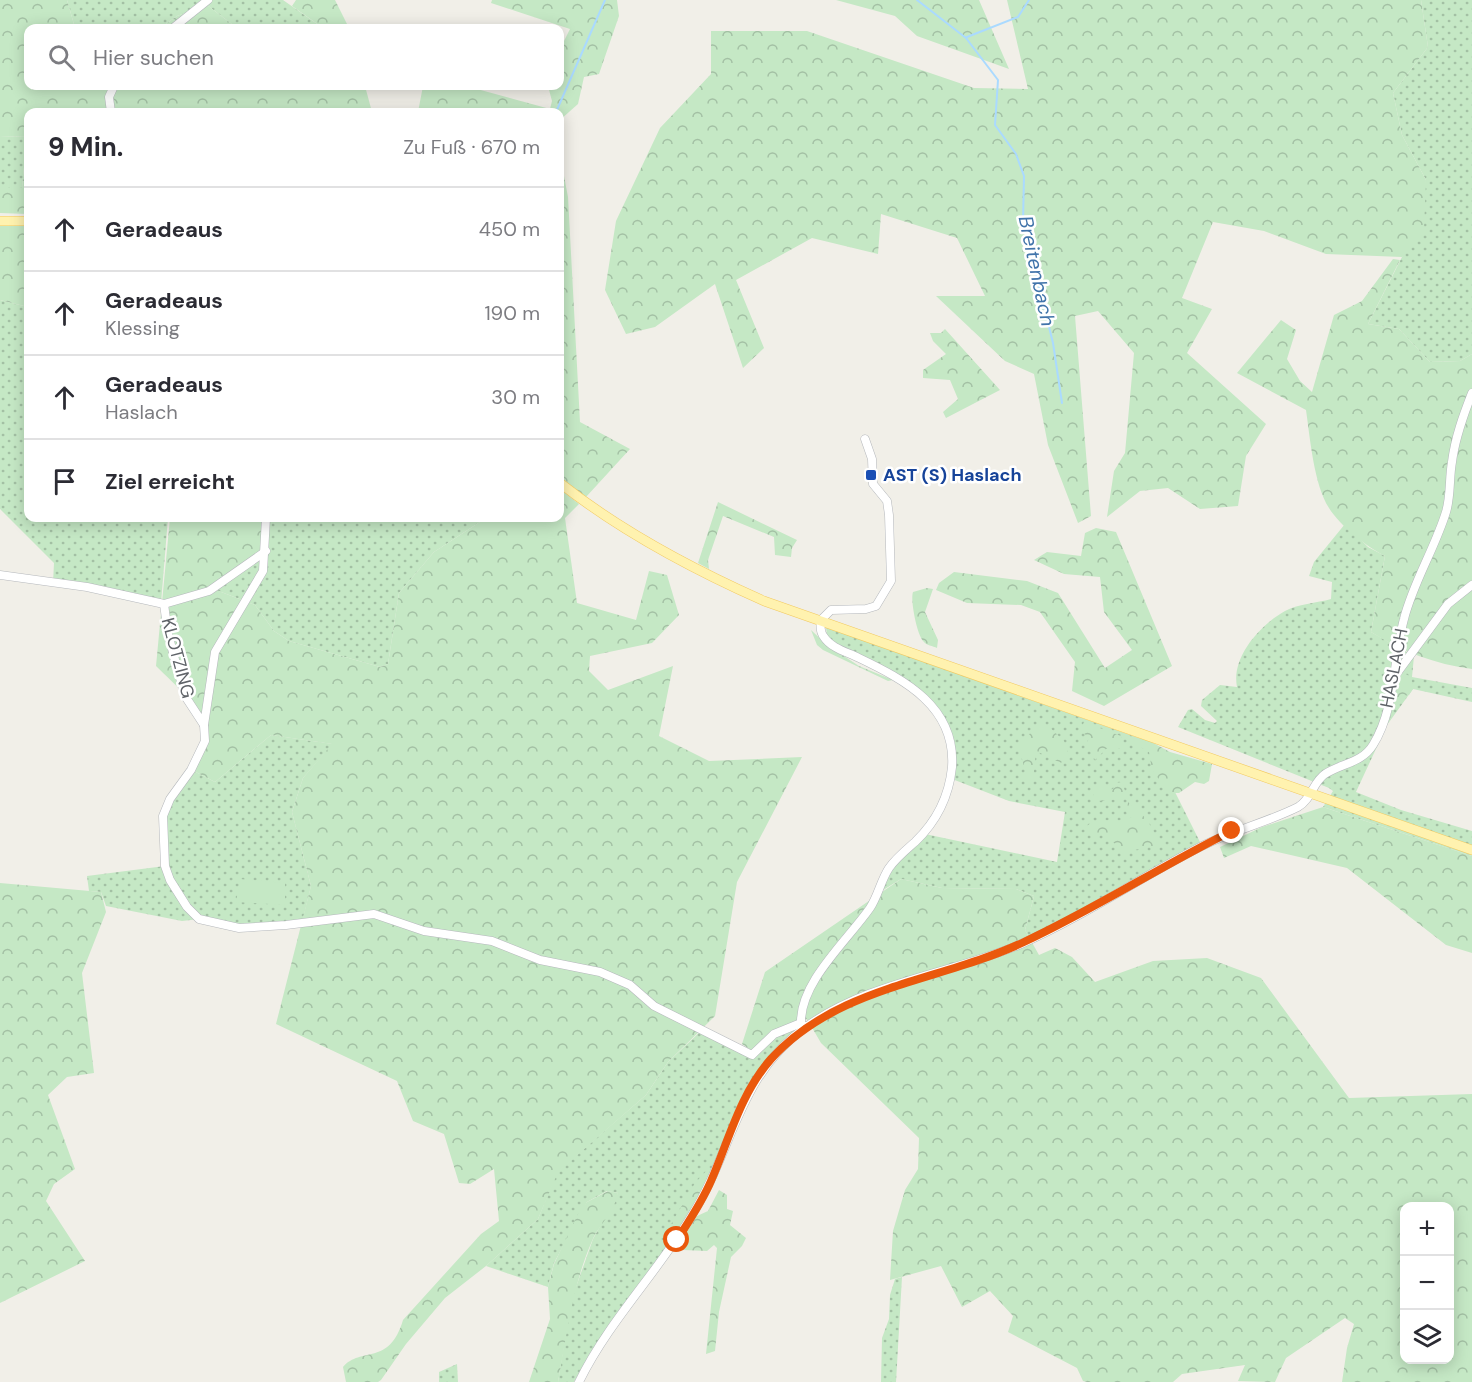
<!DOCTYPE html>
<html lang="de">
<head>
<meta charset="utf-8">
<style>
	:root { --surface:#fff; --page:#f7f7f7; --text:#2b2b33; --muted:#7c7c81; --line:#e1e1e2 }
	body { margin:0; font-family:"DM Sans",sans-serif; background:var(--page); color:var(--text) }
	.controls { position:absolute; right:18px; bottom:18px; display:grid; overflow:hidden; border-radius:12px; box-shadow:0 3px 15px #0003 }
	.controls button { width:54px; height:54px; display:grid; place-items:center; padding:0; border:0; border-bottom:2px solid var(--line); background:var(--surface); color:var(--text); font:30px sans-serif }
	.stop { position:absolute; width:18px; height:18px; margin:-14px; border:4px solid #ea580c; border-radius:50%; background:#fff }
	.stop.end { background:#ea580c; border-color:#fff; box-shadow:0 2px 6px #0008 }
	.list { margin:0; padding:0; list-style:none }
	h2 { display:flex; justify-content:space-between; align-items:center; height:78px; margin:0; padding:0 24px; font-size:26px }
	h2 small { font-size:20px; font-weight:400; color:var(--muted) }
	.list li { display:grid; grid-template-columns:39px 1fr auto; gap:18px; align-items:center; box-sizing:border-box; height:84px; padding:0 24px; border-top:2px solid var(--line) }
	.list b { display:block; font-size:22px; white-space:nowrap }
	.list p { margin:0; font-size:20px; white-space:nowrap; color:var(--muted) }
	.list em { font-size:20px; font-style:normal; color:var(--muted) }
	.icon { flex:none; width:33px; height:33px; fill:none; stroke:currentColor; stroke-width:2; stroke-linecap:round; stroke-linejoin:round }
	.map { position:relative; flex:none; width:1472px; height:1382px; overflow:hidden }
	.search { position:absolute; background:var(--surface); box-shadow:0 3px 15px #0003; left:24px; top:24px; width:540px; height:66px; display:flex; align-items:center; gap:15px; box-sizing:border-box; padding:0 21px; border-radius:12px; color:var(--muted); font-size:22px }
	.panel { position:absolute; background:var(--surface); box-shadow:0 3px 15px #0003; left:24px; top:108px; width:540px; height:414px; border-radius:12px }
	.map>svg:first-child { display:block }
</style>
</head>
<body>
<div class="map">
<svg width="1472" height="1382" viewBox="0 0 1472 1382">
	<defs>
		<pattern id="grass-dots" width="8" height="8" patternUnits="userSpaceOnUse" patternTransform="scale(1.5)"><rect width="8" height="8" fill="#c5e8c5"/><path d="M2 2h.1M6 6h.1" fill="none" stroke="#a3c0a4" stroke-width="1.8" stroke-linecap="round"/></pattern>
		<pattern id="forest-crowns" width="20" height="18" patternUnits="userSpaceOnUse" patternTransform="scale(1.5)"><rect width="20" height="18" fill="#c5e8c5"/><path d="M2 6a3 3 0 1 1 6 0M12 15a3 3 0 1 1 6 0" fill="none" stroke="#a3c0a4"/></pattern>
	</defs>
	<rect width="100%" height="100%" fill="#f1efe8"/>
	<g fill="url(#grass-dots)">
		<path d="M67 0H283L323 28H237L207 5 177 16 160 28H75Z"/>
		<path d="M1421 0H1472V354L1460 361 1430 362 1399 329 1368 324 1402 257 1426 180 1402 135 1393 93 1428 47Z"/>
		<path d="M27 136 22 188H0V137Z"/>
		<path d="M0 300 28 307V518H168L161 603 53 583 54 563 0 509Z"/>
		<path d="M268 518H486L434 552 399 593 388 664 380 667 289 641 274 631 255 605 216 590Z"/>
		<path d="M1345 524 1368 547 1385 556 1371 632 1414 656 1412 677 1472 688V702L1413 689 1387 725 1356 792 1401 810 1472 831V856L1323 807 1333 791 1329 788 1178 727 1188 710 1192 709 1205 720 1215 723 1217 721 1201 706 1202 700 1220 685 1237 687C1231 657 1260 625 1285 611 1297 604 1317 603 1331 599L1332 582 1309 576 1314 562Z"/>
		<path d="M826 627 1150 742 1200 842 1030 939 1025 930 1034 896 1016 889 942 888 901 879 880 892 893 862 925 834 1057 862 1065 812 1009 801 952 779C951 765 953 745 949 732 931 685 870 665 828 644Z"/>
		<path d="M271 735 333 744 303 778 292 812 311 886 302 923 239 928 199 919 182 921 106 906 101 892 89 891 87 876 165 866 164 816 192 770 215 782Z"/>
		<path d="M793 1027 795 1030C773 1049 754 1072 741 1098 726 1130 716 1165 699 1195 663 1261 609 1315 574 1382H558L571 1301 593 1239 618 1193 607 1191 587 1202 554 1263 548 1287 486 1266 538 1219 557 1172 646 1095 668 1062 702 1030 752 1057 775 1037Z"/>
		<path d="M902 1277 896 1382H881L882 1338 889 1319 890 1295 895 1279Z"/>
		<path d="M457 1364 458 1382H439V1372Z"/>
	</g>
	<g fill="url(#forest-crowns)" fill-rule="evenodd">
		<path d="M0 0H67L75 28H28V86H365L372 112H28V214L0 213V188H22L27 136 0 137Z"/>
		<path d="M296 0H335L349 28H323L292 6Z"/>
		<path d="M492 0H617L619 16 599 74 584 77 578 104 560 120V112H418L423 86H466L550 109 552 101 548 86H560V49L570 29 491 3Z"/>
		<path d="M836 0H979L1009 69 917 36 895 16Z"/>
		<path d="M1007 0H1421L1428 47 1393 93 1402 135 1426 180 1424 229 1402 257 1326 254 1264 231 1213 222 1182 298 1212 309 1187 353 1266 424 1246 456 1238 506 1200 509 1168 488 1140 491 1107 517 1114 471 1125 453 1134 353 1098 311 1075 316 1091 516 1078 523 1048 445 1034 374 1005 361 936 296H985L957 238 881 214 878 254 812 238 736 280 764 348 743 368 715 284 655 327 626 334 605 290 616 221 660 128 711 74V31H807L974 88 1028 89Z"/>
		<path d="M207 5 237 28H160L177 16Z"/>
		<path d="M560 155 568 197 580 422 630 449 586 497 560 477Z"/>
		<path d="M0 225H28V307L0 300Z"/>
		<path d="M1393 259 1400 260 1368 324 1399 329 1430 362 1460 361 1472 354V669C1434 664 1404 652 1371 632L1385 556C1367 547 1340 526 1329 508 1314 485 1310 438 1306 410L1237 373 1281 320 1296 330 1287 359 1300 381 1312 392 1334 315 1362 301Z"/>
		<path d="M945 329 1000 390 946 418 943 412 958 399 950 380 923 378V370L946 354 933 341 930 333H941Z"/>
		<path d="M560 489 579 504 565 518 577 603 636 620 649 571 667 575 679 615 652 643 590 656 589 671 608 690 673 666 659 736 709 761 802 757 737 882 715 1016 668 1062 646 1095 558 1172 538 1219 486 1266 445 1298 406 1344 381 1380 378 1382H346L343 1367C361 1346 389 1367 403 1320L481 1234 499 1221 494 1169 470 1184 459 1183 444 1134 413 1121 397 1081 276 1024 311 886 292 812 303 778 332 744 271 735 215 782 192 770C196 761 204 749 205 740 207 711 175 685 156 666L170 518H268V550L216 590 255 605 274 631 289 641 380 667 388 664 399 593 434 552 486 518H560Z"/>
		<path d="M718 502 797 540 792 548 791 557 775 555 774 537 723 516 708 560 709 569 698 563Z"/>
		<path d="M1096 528 1116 532 1172 666 1104 706 1072 691 1075 662 1040 612 1021 605 967 603 936 590 939 583 954 572 1027 581 1058 593 1105 668 1132 650 1104 612 1100 577 1064 574 1034 560 1047 552 1081 556 1085 533Z"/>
		<path d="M927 588 933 589 925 612 938 640 937 648C933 646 926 645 924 642 917 636 910 599 913 592Z"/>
		<path d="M811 630 827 645 859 666 893 680 888 681 823 650 817 645Z"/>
		<path d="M1404 673 1411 677 1413 689 1409 695 1392 698 1396 682Z"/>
		<path d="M1084 722 1121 736 1122 748 1106 749 1095 760 1087 744 1089 737 1080 731Z"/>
		<path d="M1047 725 1064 741 1068 753 1061 763 1036 751 1033 781H1028L1019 748 1034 728Z"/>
		<path d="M1144 738 1170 752 1212 764 1209 781 1204 784 1195 782 1179 793H1169L1152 770 1149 752 1133 743 1136 739Z"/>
		<path d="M1122 782 1125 791 1119 799 1101 801 1092 799 1097 785H1106L1111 790 1115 787V783Z"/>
		<path d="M1128 802C1144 815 1153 824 1158 845L1125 852 1103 834 1091 835 1087 826C1100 815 1119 826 1133 816L1126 812Z"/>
		<path d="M1323 807 1472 856V953L1446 945 1347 868 1251 846 1224 858 1220 847 1262 827Z"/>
		<path d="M901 879 942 888 1016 889 1034 896 1025 930 1039 955 1055 948 1072 957 1095 982 1153 961 1207 958 1261 978 1349 1098 1472 1094V1382H1342L1347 1348 1354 1324 1345 1318 1286 1358 1275 1382 1238 1381 1245 1365 1182 1374 1173 1382H1087L1083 1381 1077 1368 1008 1332 1013 1316 990 1291 962 1307 941 1266 890 1280 893 1231 905 1190 918 1169 919 1138 821 1043 807 1019 774 1032 752 1051 742 1044 765 972ZM1404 1206H1450V1360H1404Z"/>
		<path d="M0 883 101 892 106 912 82 973 94 1073 67 1077 48 1095 75 1169 54 1184 46 1201 85 1261 0 1303Z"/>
		<path d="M708 1169 711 1172 706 1190 674 1242 666 1233 695 1183Z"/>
		<path d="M719 1190 727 1195V1209L733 1211 730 1225 746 1238 742 1246 731 1257 719 1312 715 1351 706 1354 717 1248 714 1245 707 1251 683 1250 681 1241 697 1216 708 1211Z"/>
		<path d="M608 1191 618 1193C614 1213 600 1223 592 1241 572 1287 567 1334 558 1382H529L550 1319 548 1287 554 1264 578 1214 587 1202Z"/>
	</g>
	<path fill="#c5e8c5" d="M240 879 285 883V905L236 902Z"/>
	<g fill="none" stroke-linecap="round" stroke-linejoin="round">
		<g stroke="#aadaff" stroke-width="2">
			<path d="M917 0 966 38 998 80 995 125 1016 154 1024 176 1023 223 1053 343 1062 403"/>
			<path d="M967 37 1018 17 1029 0"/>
			<path d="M556 112 605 0"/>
		</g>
		<defs>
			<g id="minor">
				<path d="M173 28 208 0"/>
				<path d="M111 112 109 97 114 86"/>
				<path d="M0 575 87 587 164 604 168 634 185 696 204 725 215 652 263 571 266 518"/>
				<path d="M164 604 209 591 266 551"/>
				<path d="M1394 677 1448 604 1472 585"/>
				<path d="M204 725 205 741 191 770 170 799 163 816 165 866 170 880 187 907 199 919 239 928 286 925 374 914 424 931 492 941 540 960 600 972 630 985 654 1006 752 1055 774 1034 801 1023 805 1027"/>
				<path d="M801 1023C800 982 847 941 870 908 878 896 881 880 889 868 896 858 906 850 915 842 937 821 949 797 952 767 956 707 905 680 859 658 847 652 831 648 824 637 820 632 820 626 821 620L831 610 866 609 876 606 891 581 889 515 887 501 873 484 872 459 865 439"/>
				<path d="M579 1382C609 1321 657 1273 692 1215 733 1150 738 1075 806 1027 868 982 951 974 1021 944 1082 917 1138 879 1198 848 1230 831 1266 823 1298 807 1311 800 1313 782 1325 774 1342 763 1362 763 1373 745 1396 708 1393 659 1404 619 1413 583 1435 548 1446 512 1451 496 1449 478 1452 462 1455 438 1463 416 1472 393"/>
			</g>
			<g id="major">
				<path d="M0 221H28"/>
				<path d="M560 483C622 532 692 569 764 601L1472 850"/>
			</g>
		</defs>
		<use href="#minor" stroke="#b5b8bc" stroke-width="9"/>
		<use href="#major" stroke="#f2c960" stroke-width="10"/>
		<use href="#minor" stroke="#fff" stroke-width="8"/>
		<use href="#major" stroke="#fff2af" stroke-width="9"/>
	</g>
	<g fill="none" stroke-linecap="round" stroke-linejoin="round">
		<path stroke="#ea580c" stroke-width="8" d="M677 1240C689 1221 702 1202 711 1181 729 1140 740 1094 771 1059 837 986 939 982 1024 942 1095 909 1161 866 1232 831"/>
	</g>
	<rect fill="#1a4fb4" stroke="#fff" stroke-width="2" x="865" y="469" width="12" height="12" rx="3"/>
	<g text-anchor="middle" stroke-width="5" stroke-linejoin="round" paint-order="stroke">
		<g font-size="18" font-weight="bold" fill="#164399" stroke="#fff" text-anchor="start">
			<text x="883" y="481">AST (S) Haslach</text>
		</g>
		<g font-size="18" fill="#5f6368" stroke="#fff">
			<text transform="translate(178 658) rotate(75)" y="6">KLOTZING</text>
			<text transform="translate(1394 668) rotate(-79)" y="6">HASLACH</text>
		</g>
		<g font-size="20" font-style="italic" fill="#4174aa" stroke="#fff">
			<text transform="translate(1037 271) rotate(78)" y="7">Breitenbach</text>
		</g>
	</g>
</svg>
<div class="controls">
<button>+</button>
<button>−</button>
<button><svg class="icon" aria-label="layers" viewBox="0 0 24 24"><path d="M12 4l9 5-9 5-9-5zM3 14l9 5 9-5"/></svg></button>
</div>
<div class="stop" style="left:677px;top:1240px"></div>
<div class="stop end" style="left:1232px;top:831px"></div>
<div class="search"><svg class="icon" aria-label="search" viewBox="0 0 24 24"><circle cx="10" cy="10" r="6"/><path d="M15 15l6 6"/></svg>Hier suchen</div>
<section class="panel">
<h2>9 Min.<small>Zu Fuß · 670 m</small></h2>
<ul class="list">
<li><svg class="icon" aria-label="ahead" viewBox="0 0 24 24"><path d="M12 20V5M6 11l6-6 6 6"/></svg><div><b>Geradeaus</b></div><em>450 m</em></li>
<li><svg class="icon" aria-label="ahead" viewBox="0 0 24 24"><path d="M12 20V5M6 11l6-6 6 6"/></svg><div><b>Geradeaus</b><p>Klessing</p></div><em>190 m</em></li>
<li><svg class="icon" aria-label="ahead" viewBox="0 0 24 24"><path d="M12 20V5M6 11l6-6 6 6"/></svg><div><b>Geradeaus</b><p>Haslach</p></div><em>30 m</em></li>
<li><svg class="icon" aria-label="arrive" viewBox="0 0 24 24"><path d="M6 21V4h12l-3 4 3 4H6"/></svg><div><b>Ziel erreicht</b></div></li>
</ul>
</section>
</div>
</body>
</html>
